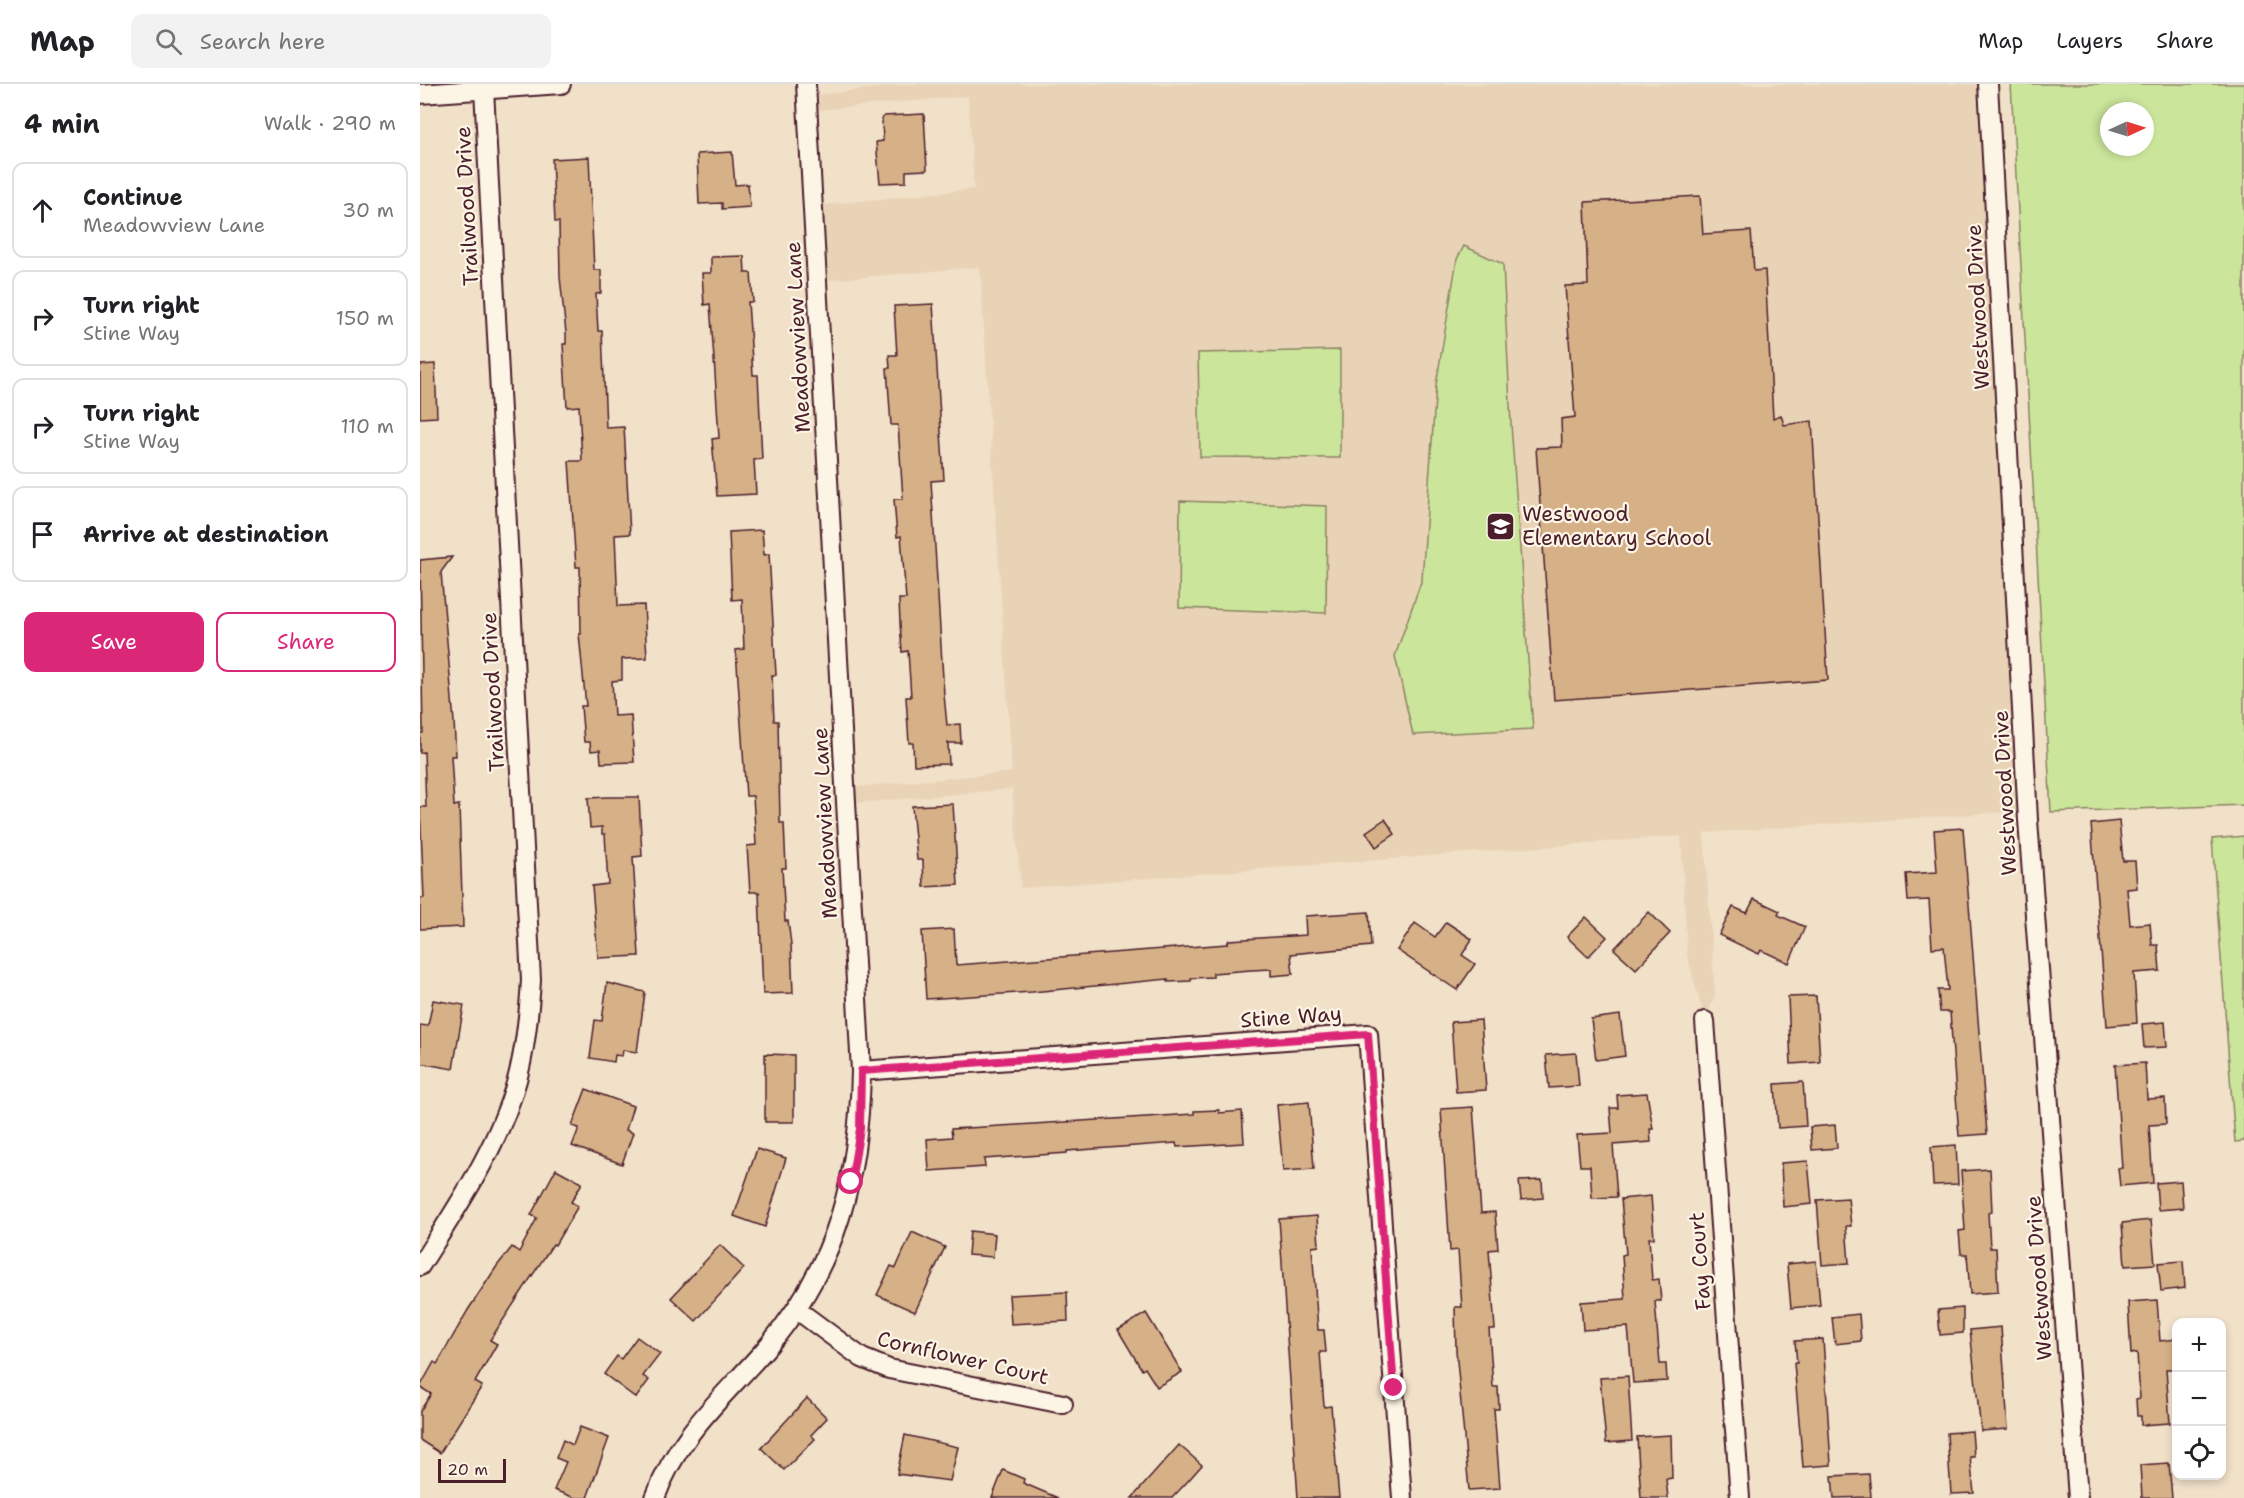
<!DOCTYPE html>
<html lang="en">
<head>
<meta charset="utf-8">
<style>
	:root { --surface:#fff; --page:#f2f2f2; --text:#202124; --muted:#757577; --line:#e0e0e0; --accent:#db2777 }
	body { margin:0; font-family:"Shantell Sans",sans-serif; background:var(--page); color:var(--text) }
	.controls { position:absolute; right:18px; bottom:18px; display:grid; overflow:hidden; border-radius:12px; box-shadow:0 3px 9px #0003 }
	.controls button { width:54px; height:54px; display:grid; place-items:center; padding:0; border:0; border-bottom:2px solid var(--line); background:var(--surface); color:var(--text); font:30px sans-serif }
	.compass { position:absolute; left:1680px; top:18px; width:54px; height:54px; border-radius:50%; background:var(--surface); box-shadow:0 3px 9px #0003; rotate:86deg }
	.scale { position:absolute; left:18px; bottom:15px; width:68px; box-sizing:border-box; padding-left:6px; border:3px solid #4a1f2b; border-top:0; font-size:16px; line-height:21px; white-space:nowrap; color:#4a1f2b; -webkit-text-stroke:4px #fcf5e5; paint-order:stroke }
	.stop { position:absolute; width:18px; height:18px; margin:-14px; border:4px solid #db2777; border-radius:50%; background:#fff }
	.stop.end { background:#db2777; border-color:#fff; box-shadow:0 2px 6px #0008 }
	.list { margin:0; padding:0; list-style:none }
	h2 { display:flex; justify-content:space-between; align-items:center; height:78px; margin:0; padding:0 24px; font-size:26px }
	h2 small { font-size:20px; font-weight:400; color:var(--muted) }
	.list li { display:grid; grid-template-columns:39px 1fr auto; gap:18px; align-items:center; box-sizing:border-box; height:96px; margin:0 12px 12px; padding:0 12px; border:2px solid var(--line); border-radius:12px }
	.list b { display:block; font-size:22px; white-space:nowrap }
	.list p { margin:0; font-size:20px; white-space:nowrap; color:var(--muted) }
	.list em { font-size:20px; font-style:normal; color:var(--muted) }
	.actions { display:flex; gap:12px; padding:18px 24px }
	.actions a { flex:1; padding:14px 0; border:2px solid var(--accent); border-radius:12px; text-align:center; font-size:21px; color:var(--accent) }
	.actions .main { background:var(--accent); color:#fff }
	.icon { flex:none; width:33px; height:33px; fill:none; stroke:currentColor; stroke-width:2; stroke-linecap:round; stroke-linejoin:round }
	.map { position:relative; flex:none; width:1824px; height:1414px; overflow:hidden }
	header { display:flex; align-items:center; gap:36px; box-sizing:border-box; height:84px; padding:0 30px; background:var(--surface); border-bottom:2px solid var(--line) }
	header strong { font-size:28px }
	nav { display:flex; gap:33px; margin-inline-start:auto; font-size:21px }
	.search { width:420px; height:54px; background:var(--page); display:flex; align-items:center; gap:15px; box-sizing:border-box; padding:0 21px; border-radius:12px; color:var(--muted); font-size:22px }
	main { display:flex }
	aside { flex:1; background:var(--surface) }
	.map>svg:first-child { display:block }
</style>
</head>
<body>
<header>
<strong>Map</strong>
<div class="search"><svg class="icon" aria-label="search" viewBox="0 0 24 24"><circle cx="10" cy="10" r="6"/><path d="M15 15l6 6"/></svg>Search here</div>
<nav><a>Map</a><a>Layers</a><a>Share</a></nav>
</header>
<main>
<aside>
<h2>4 min<small>Walk · 290 m</small></h2>
<ul class="list">
<li><svg class="icon" aria-label="ahead" viewBox="0 0 24 24"><path d="M12 20V5M6 11l6-6 6 6"/></svg><div><b>Continue</b><p>Meadowview Lane</p></div><em>30 m</em></li>
<li><svg class="icon" aria-label="right" viewBox="0 0 24 24"><path d="M7 20v-9h11M14 6l5 5-5 5"/></svg><div><b>Turn right</b><p>Stine Way</p></div><em>150 m</em></li>
<li><svg class="icon" aria-label="right" viewBox="0 0 24 24"><path d="M7 20v-9h11M14 6l5 5-5 5"/></svg><div><b>Turn right</b><p>Stine Way</p></div><em>110 m</em></li>
<li><svg class="icon" aria-label="arrive" viewBox="0 0 24 24"><path d="M6 21V4h12l-3 4 3 4H6"/></svg><div><b>Arrive at destination</b></div></li>
</ul>
<div class="actions"><a class="main">Save</a><a>Share</a></div>
</aside>
<div class="map">
<svg width="1824" height="1414" viewBox="0 0 1824 1414">
	<rect width="100%" height="100%" fill="#f1e1c9"/>
	<filter id="ink" filterUnits="userSpaceOnUse"><feTurbulence type="fractalNoise" baseFrequency=".0167" numOctaves="2"/><feDisplacementMap in="SourceGraphic" scale="12" xChannelSelector="R" yChannelSelector="G"/><feConvolveMatrix kernelMatrix="1 2 1 2 8 2 1 2 1" color-interpolation-filters="sRGB"/></filter>
	<g filter="url(#ink)">
		<path fill="#e9d3b6" d="M488 0H1563L1601 727 1284 749 1295 911 1285 937 1267 871 1261 752 601 804 592 705 426 720V704L592 688 560 183 397 197 393 122 554 105 548 12 387 27V12Z"/>
		<g fill="#cbe59b" stroke="#8a8263" stroke-width="1.5" fill-rule="evenodd">
			<path d="M1591 0H1824V721L1631 728ZM1689 27H1725V63H1689Z"/>
			<path d="M1044 162 1083 180 1091 340 1113 645 993 651 975 572 1002 495 1016 301 1037 175Z"/>
			<path d="M920 266V374L780 373 778 269Z"/>
			<path d="M760 417 907 422 906 529 759 524Z"/>
			<path d="M1824 752V1057L1815 1058 1792 755Z"/>
		</g>
		<g fill="#d6b188" stroke="#4a1f2b" stroke-width="1.5">
			<path d="M504 30 507 86 486 87V98L460 99 456 58 463 57 462 35 464 32Z"/>
			<path d="M312 68 315 101 328 100 330 123 302 125V119L279 120 277 70Z"/>
			<path d="M169 73 174 186H181V209L176 210 178 247H182L186 344 204 343 210 450 195 451 198 522 224 521 227 574 202 575V596L192 597 194 632 211 631 214 678 181 679 180 666 171 667 170 658H164L161 622H166L159 550H161L160 483H156L149 377H162L159 322 147 323 143 260H146V249L140 193 139 138H135L132 75Z"/>
			<path d="M1280 112 1283 150 1331 147 1334 187 1345 186 1353 334 1361 331 1364 341 1392 337 1408 596 1134 616 1116 364 1142 363 1141 335 1155 333 1145 202 1168 201 1165 118Z"/>
			<path d="M324 172 325 189H331L333 218H328L333 291H338L342 375 334 376 336 410 297 412 292 355 299 354 295 289 290 220 284 221 282 189H291V173Z"/>
			<path d="M513 220 524 396 511 397 524 611 527 641 540 640 541 659H528L529 680 494 681 493 659H489L486 613H491L488 567 482 568 480 539 479 515H486L481 452 477 453 474 415H483L478 341H471L467 284H470L469 271H477L474 222Z"/>
			<path d="M15 280 17 333 0 334V281Z"/>
			<path d="M342 446 344 471 349 470 356 591H352L354 637H358L360 739H364L366 784H362L365 837H368L371 860 373 909 343 910 339 808H330L327 762 336 761 333 712H326L316 566 324 565 322 515 312 516 309 448Z"/>
			<path d="M32 473 21 488 34 638 36 672H31L34 722 39 721 43 843 0 845V814H4L0 723H6L4 668 0 669V649H3L0 476Z"/>
			<path d="M187 713H219L222 772 213 773 219 872 178 874 172 802 188 800 185 750H182V743L170 744 168 714Z"/>
			<path d="M533 720 538 801 504 803 503 776H497L492 722Z"/>
			<path d="M965 735 975 750 956 763 946 748Z"/>
			<path d="M1699 737 1703 777H1715L1717 804 1707 805 1710 841 1730 839 1732 861H1738L1740 887 1714 889 1717 939 1687 942 1671 740Z"/>
			<path d="M1543 744 1567 1050 1539 1052 1530 928H1520L1518 906H1528L1524 863 1512 864 1509 816 1488 817 1486 790 1517 788 1514 746Z"/>
			<path d="M1334 815 1360 827 1358 831 1385 843 1369 879 1341 866 1339 870 1299 851 1313 823 1327 829Z"/>
			<path d="M949 828 951 862 871 870 873 890 851 892V885L831 886 793 889V893L771 894V897L748 898V895L612 908 506 915 502 847 534 845 536 881 807 860 809 856 886 851 885 832Z"/>
			<path d="M1229 828 1250 849 1216 885 1194 865Z"/>
			<path d="M1166 833 1187 853 1168 873 1147 853Z"/>
			<path d="M1026 838 1052 855 1042 871 1055 880 1037 906 977 866 995 839 1015 853Z"/>
			<path d="M187 899 225 908 217 968 203 966 202 972 195 971 194 978 170 974 175 936 182 937Z"/>
			<path d="M1396 912 1400 978 1371 980 1368 913Z"/>
			<path d="M13 916 44 921 33 985 0 979V941L8 942Z"/>
			<path d="M1200 931 1205 972 1176 976 1171 935Z"/>
			<path d="M1061 936 1066 1006 1036 1008 1031 938Z"/>
			<path d="M1745 938 1747 963 1724 964 1722 940Z"/>
			<path d="M1156 969 1159 1002 1129 1004 1126 971Z"/>
			<path d="M345 970 374 971V1038H345Z"/>
			<path d="M1725 979 1727 1015 1745 1014 1746 1040 1729 1041 1733 1099 1700 1102 1698 1084H1702L1695 981Z"/>
			<path d="M1383 998 1386 1042 1358 1044 1355 1000Z"/>
			<path d="M166 1005 213 1022 206 1046 213 1049 202 1080 152 1062 159 1044 152 1042Z"/>
			<path d="M1227 1009 1233 1045H1230L1231 1058 1193 1061 1197 1113 1172 1114 1170 1082H1160L1157 1051 1192 1049 1190 1024H1198L1197 1011Z"/>
			<path d="M889 1018 894 1085 863 1087 857 1021Z"/>
			<path d="M1053 1023 1061 1129 1075 1128 1078 1165 1069 1166 1075 1245H1069L1073 1303H1078L1079 1325H1074L1080 1404 1049 1406 1036 1266 1035 1223H1042L1038 1166 1030 1167 1021 1025Z"/>
			<path d="M799 1026V1029L822 1027 824 1059 757 1063 756 1059 647 1067V1069L564 1075 565 1083 509 1087 507 1055 532 1053 531 1045 774 1030V1027Z"/>
			<path d="M1415 1041 1417 1064 1392 1066 1390 1043Z"/>
			<path d="M1536 1061 1538 1100 1513 1101 1511 1063Z"/>
			<path d="M337 1065 366 1074 345 1143 314 1132Z"/>
			<path d="M1388 1077 1392 1120 1363 1123 1361 1079Z"/>
			<path d="M136 1085 162 1099 151 1118 158 1122 135 1161 133 1160 70 1256 77 1260 55 1298 62 1302 20 1369 0 1356V1327L11 1310 0 1303 14 1278 17 1280 48 1226 77 1182 92 1163 99 1168 117 1134 111 1131Z"/>
			<path d="M1570 1085 1572 1128 1568 1129 1570 1164H1576L1578 1208 1550 1210 1547 1170H1541L1539 1147 1545 1146 1541 1087Z"/>
			<path d="M1122 1096 1123 1114 1101 1116 1099 1097Z"/>
			<path d="M1761 1097 1763 1124 1738 1126 1736 1099Z"/>
			<path d="M1231 1112 1234 1154H1229L1232 1196 1239 1195 1241 1217H1235L1240 1280H1246L1247 1297 1213 1299 1208 1243 1163 1246 1161 1218 1205 1215 1202 1171 1206 1170 1201 1115Z"/>
			<path d="M1428 1114 1431 1142H1426L1429 1179 1402 1181 1397 1116Z"/>
			<path d="M897 1132 899 1162 892 1163 898 1246H904L906 1268H900L904 1323 911 1322 919 1414H878L859 1135Z"/>
			<path d="M1731 1136 1735 1180 1705 1182 1702 1139Z"/>
			<path d="M550 1147 575 1150 573 1173 548 1171Z"/>
			<path d="M492 1148 525 1163 495 1228 457 1211 471 1182 476 1184Z"/>
			<path d="M300 1161 324 1184 276 1237 251 1214Z"/>
			<path d="M1396 1177 1400 1221 1371 1224 1367 1180Z"/>
			<path d="M1763 1177 1765 1204 1741 1207 1738 1179Z"/>
			<path d="M647 1208 648 1237 591 1240 589 1211Z"/>
			<path d="M1737 1216 1740 1257 1756 1255V1285H1746L1750 1339 1721 1341V1332H1717L1716 1315 1720 1314 1717 1269 1711 1270 1708 1218Z"/>
			<path d="M1543 1224V1249L1520 1251 1518 1226Z"/>
			<path d="M726 1229 762 1288 737 1303 725 1284 722 1286 698 1246Z"/>
			<path d="M1439 1230 1441 1257 1415 1260 1412 1233Z"/>
			<path d="M1581 1243 1588 1345 1561 1347 1550 1246Z"/>
			<path d="M217 1253 240 1270 223 1292 229 1296 216 1314 184 1290 197 1272 201 1275Z"/>
			<path d="M1403 1255 1411 1381 1383 1383 1374 1279H1377L1375 1257Z"/>
			<path d="M1208 1292 1212 1357 1186 1359 1180 1294Z"/>
			<path d="M387 1314 407 1334 391 1351 395 1355 364 1386 341 1364Z"/>
			<path d="M160 1343 189 1354 167 1414H155L134 1406 146 1378 136 1374 143 1356 153 1361Z"/>
			<path d="M1552 1347 1554 1373H1550L1554 1409 1531 1410 1527 1349Z"/>
			<path d="M485 1351 538 1363 530 1397 477 1390Z"/>
			<path d="M1251 1351 1252 1394 1246 1395 1248 1414H1221L1217 1353Z"/>
			<path d="M759 1361 782 1381 767 1398 752 1414H712Z"/>
			<path d="M1749 1379 1752 1414H1722L1720 1381Z"/>
			<path d="M583 1386 604 1395 603 1399 638 1414H572Z"/>
			<path d="M1449 1390 1451 1413 1414 1414 1412 1392Z"/>
		</g>
		<g fill="none" stroke-linecap="round" stroke-linejoin="round">
			<defs>
				<g id="minor">
					<path d="M1568 0 1608 736 1658 1414"/>
					<path d="M0 10 141 0"/>
					<path d="M1285 937 1320 1414"/>
					<path d="M441 987 948 950 982 1414"/>
					<path d="M0 1182C37 1123 78 1064 97 996 106 963 109 929 111 896L64 5"/>
					<path d="M376 1225 442 1274 469 1285 643 1320"/>
					<path d="M235 1414C259 1348 305 1312 348 1262 418 1180 439 1092 441 987L386 0"/>
				</g>
			</defs>
			<use href="#minor" stroke="#4a1f2b" stroke-width="22"/>
			<use href="#minor" stroke="#fcf5e5" stroke-width="18"/>
		</g>
	</g>
	<g fill="none" stroke-linecap="round" stroke-linejoin="round" filter="url(#ink)">
		<path stroke="#db2777" stroke-width="8" d="M431 1098 440 1045 441 987 948 950 974 1304"/>
	</g>
	<defs>
		<symbol id="school-square" viewBox="-11 -11 22 22"><rect x="-9" y="-9" width="18" height="18" rx="4" fill="#4a1f2b" stroke="#fcf5e5"/><path d="M0-5L7-2L0 1L-7-2ZM-4 1L0 2.5L4 1V4Q0 6-4 4Z" fill="#fff"/></symbol>
	</defs>
	<g fill-rule="evenodd">
		<use href="#school-square" x="1064" y="426" width="33" height="33"/>
	</g>
	<g text-anchor="middle" stroke-width="4.5" stroke-linejoin="round" paint-order="stroke">
		<g font-size="21" fill="#4a1f2b" stroke="#fcf5e5">
			<text transform="translate(47 122) rotate(-93)" y="7">Trailwood Drive</text>
			<text transform="translate(1558 223) rotate(-93)" y="7">Westwood Drive</text>
			<text transform="translate(378 253) rotate(-93)" y="7">Meadowview Lane</text>
			<text transform="translate(73 608) rotate(-93)" y="7">Trailwood Drive</text>
			<text transform="translate(1585 709) rotate(-93)" y="7">Westwood Drive</text>
			<text transform="translate(405 739) rotate(-93)" y="7">Meadowview Lane</text>
			<text transform="translate(871 933) rotate(-4)" y="7">Stine Way</text>
			<text transform="translate(1280 1177) rotate(-94)" y="7">Fay Court</text>
			<text transform="translate(1619 1194) rotate(-94)" y="7">Westwood Drive</text>
			<text transform="translate(543 1274) rotate(13)" y="7">Cornflower Court</text>
		</g>
		<g font-size="21" fill="#4a1f2b" stroke="#fcf5e5" text-anchor="start">
			<text x="1102" y="437">Westwood<tspan x="1102" dy="24">Elementary School</tspan></text>
		</g>
	</g>
</svg>
<div class="controls">
<button>+</button>
<button>−</button>
<button><svg class="icon" aria-label="locate" viewBox="0 0 24 24"><circle cx="12" cy="12" r="6"/><path d="M12 2v4M12 18v4M2 12h4M18 12h4"/></svg></button>
</div>
<svg class="compass" viewBox="-18 -18 36 36"><path d="M0-13l5 13h-10z" fill="#e53935"/><path d="M0 13l5-13h-10z" fill="#757577"/></svg>
<div class="scale">20 m</div>
<div class="stop" style="left:431px;top:1098px"></div>
<div class="stop end" style="left:974px;top:1304px"></div>
</div>
</main>
</body>
</html>
